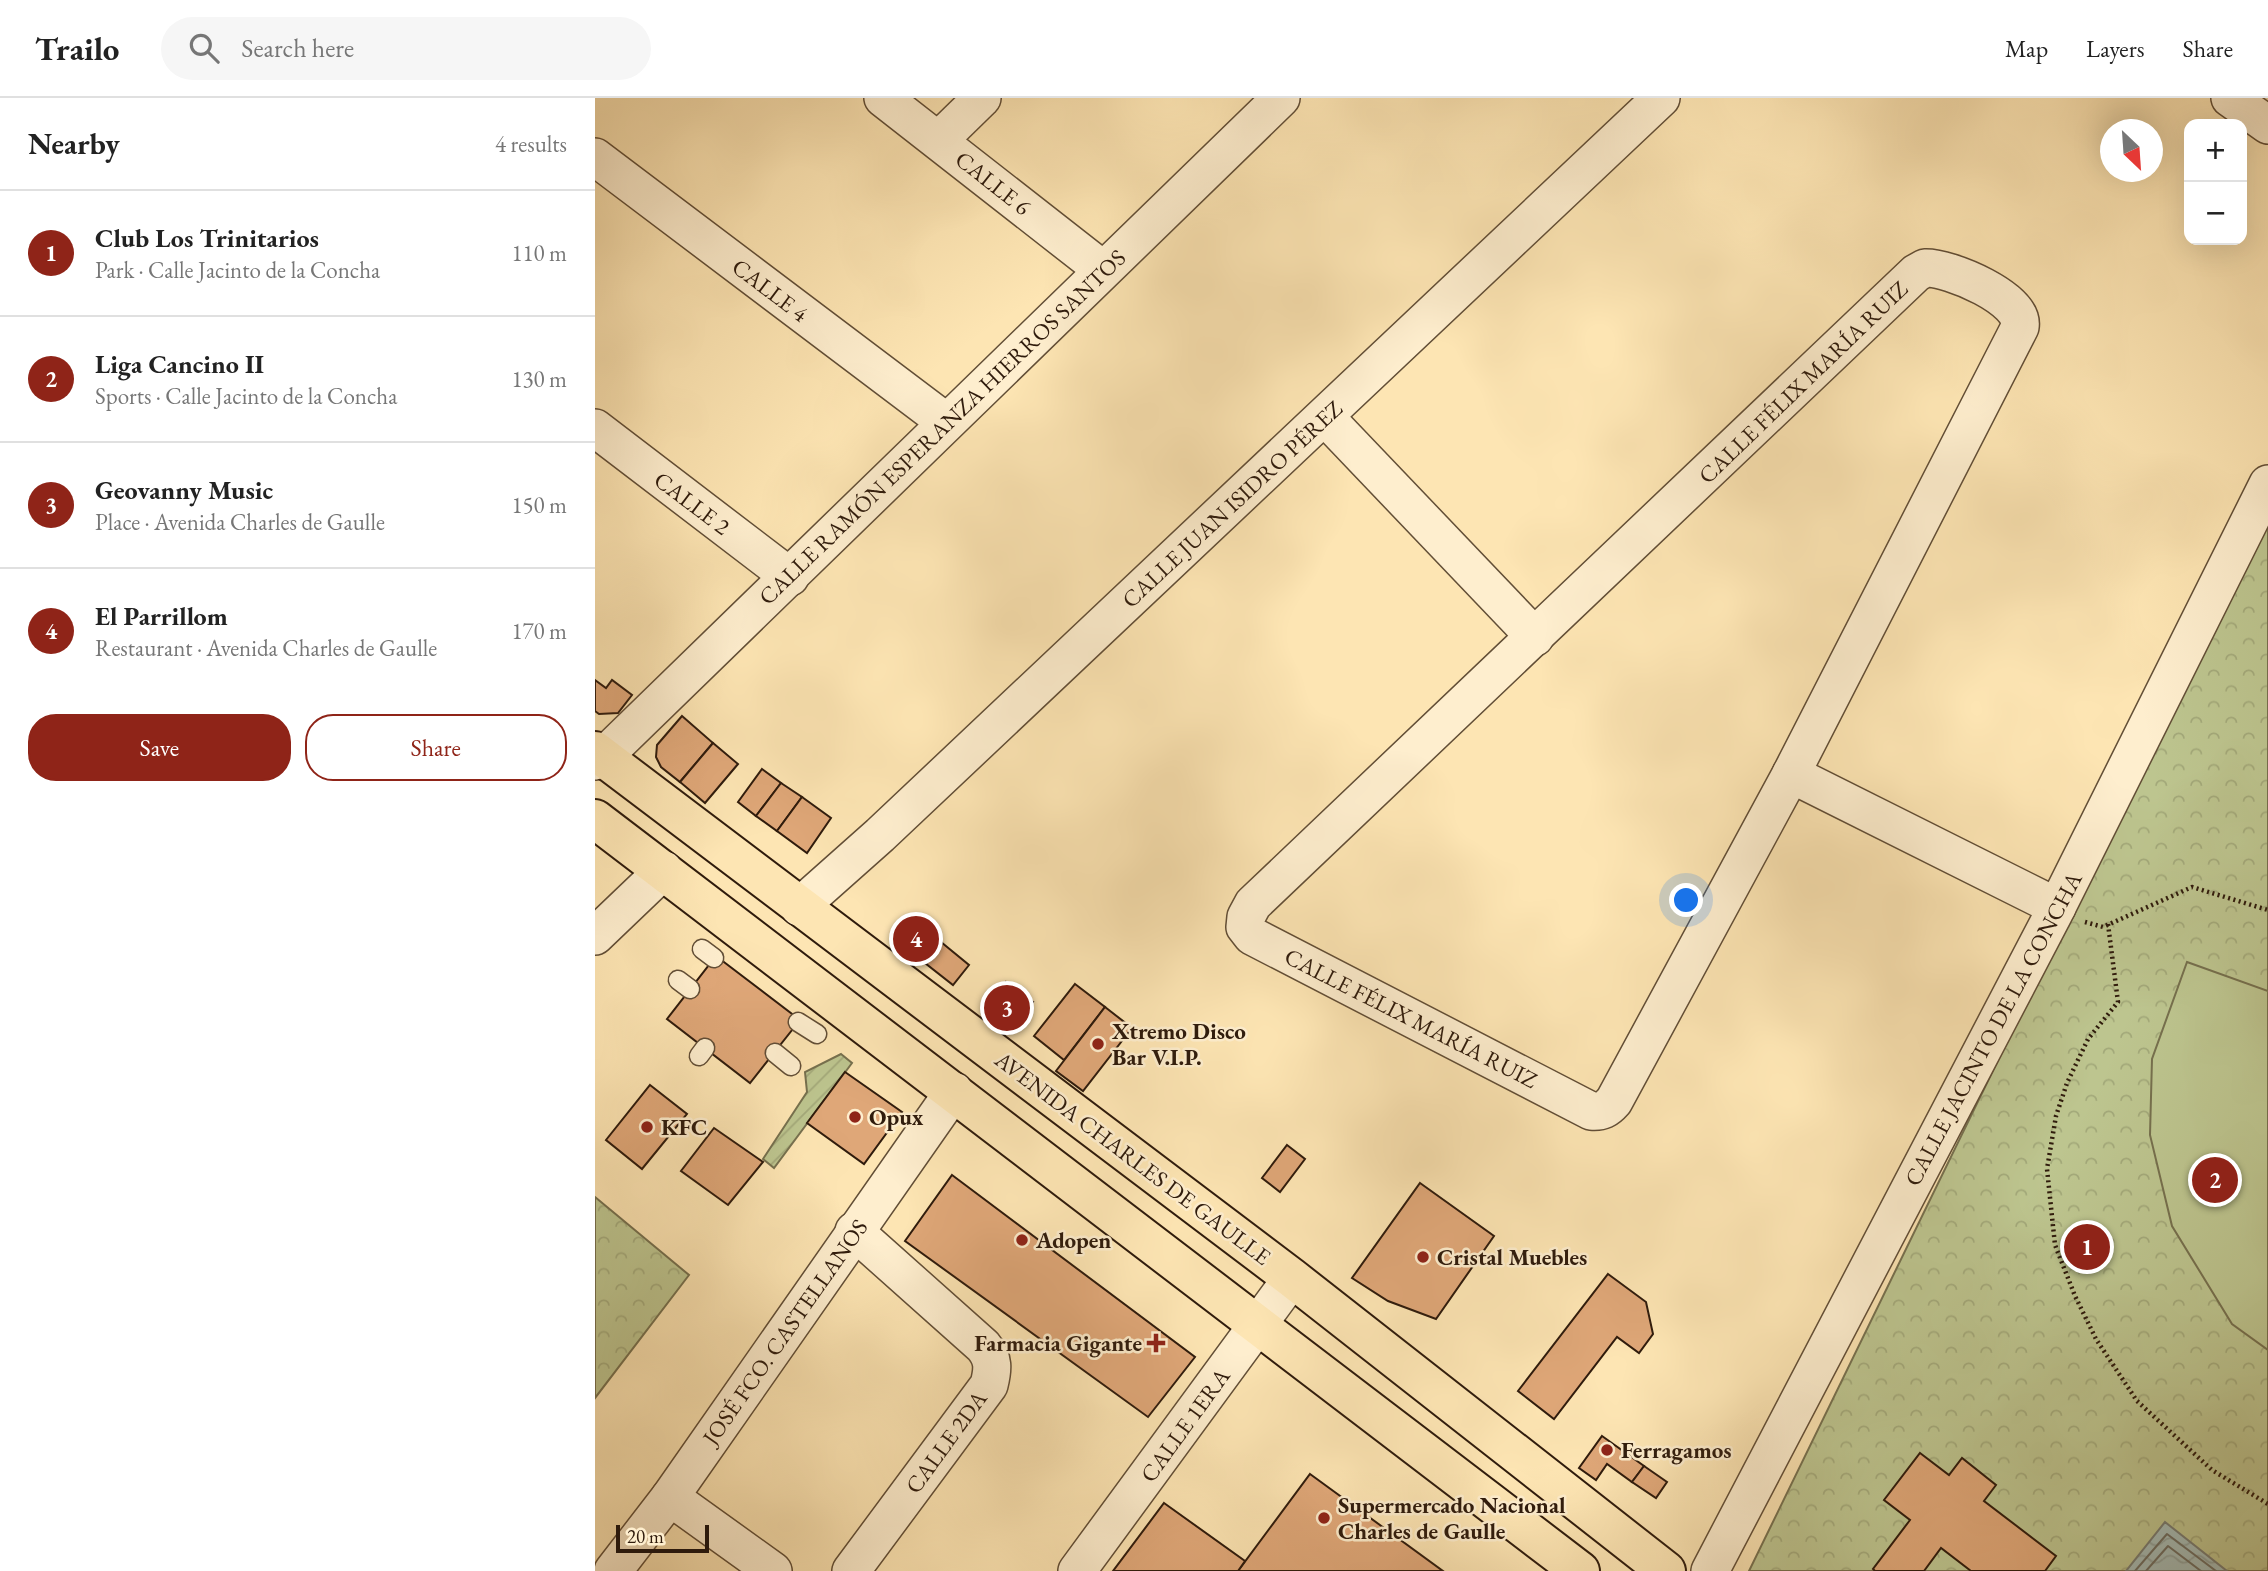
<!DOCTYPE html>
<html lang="en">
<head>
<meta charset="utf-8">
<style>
	:root { --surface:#fff; --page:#f6f6f6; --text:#222; --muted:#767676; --line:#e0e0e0; --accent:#8f2418 }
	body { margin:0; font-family:"EB Garamond",serif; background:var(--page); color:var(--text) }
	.controls { position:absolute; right:21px; top:21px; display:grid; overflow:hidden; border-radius:14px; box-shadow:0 7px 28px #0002 }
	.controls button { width:63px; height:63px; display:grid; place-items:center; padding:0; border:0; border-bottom:2px solid var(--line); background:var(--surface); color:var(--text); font:35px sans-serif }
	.compass { position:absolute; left:1505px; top:21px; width:63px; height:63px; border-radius:50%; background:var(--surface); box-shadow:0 7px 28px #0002; rotate:155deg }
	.scale { position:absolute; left:21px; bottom:18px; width:93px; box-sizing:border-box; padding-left:7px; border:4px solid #2f1b0c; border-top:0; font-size:19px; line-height:24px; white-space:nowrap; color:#2f1b0c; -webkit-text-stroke:5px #feeece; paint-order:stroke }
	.you { position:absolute; left:1092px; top:803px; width:24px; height:24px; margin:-18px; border:5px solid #fff; border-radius:50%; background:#1a73e8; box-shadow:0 0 0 10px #1a73e833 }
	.badge { display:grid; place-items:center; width:46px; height:46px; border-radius:50%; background:var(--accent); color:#fff; font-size:23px; font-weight:700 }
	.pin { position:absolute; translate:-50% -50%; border:4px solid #fff; box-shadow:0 2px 7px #0006 }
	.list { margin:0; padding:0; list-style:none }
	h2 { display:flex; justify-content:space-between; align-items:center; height:91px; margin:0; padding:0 28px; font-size:30px }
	h2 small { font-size:23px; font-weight:400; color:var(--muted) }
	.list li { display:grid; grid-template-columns:46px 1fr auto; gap:21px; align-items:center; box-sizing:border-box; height:126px; padding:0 28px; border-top:2px solid var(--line) }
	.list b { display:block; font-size:26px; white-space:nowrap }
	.list p { margin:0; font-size:23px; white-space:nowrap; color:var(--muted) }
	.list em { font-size:23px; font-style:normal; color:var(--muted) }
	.actions { display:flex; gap:14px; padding:21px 28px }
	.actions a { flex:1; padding:16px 0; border:2px solid var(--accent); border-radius:28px; text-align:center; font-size:24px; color:var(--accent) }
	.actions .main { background:var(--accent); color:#fff }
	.icon { flex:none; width:38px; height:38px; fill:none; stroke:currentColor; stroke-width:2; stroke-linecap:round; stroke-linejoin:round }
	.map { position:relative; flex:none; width:1673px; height:1473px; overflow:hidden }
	header { display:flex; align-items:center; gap:42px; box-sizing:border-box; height:98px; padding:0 35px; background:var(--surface); border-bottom:2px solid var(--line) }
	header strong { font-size:33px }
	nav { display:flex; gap:38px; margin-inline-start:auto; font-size:24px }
	.search { width:490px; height:63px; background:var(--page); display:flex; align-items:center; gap:18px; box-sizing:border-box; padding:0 24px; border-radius:38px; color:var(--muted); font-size:26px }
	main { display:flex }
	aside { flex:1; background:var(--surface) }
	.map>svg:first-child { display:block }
</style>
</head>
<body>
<header>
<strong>Trailo</strong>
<div class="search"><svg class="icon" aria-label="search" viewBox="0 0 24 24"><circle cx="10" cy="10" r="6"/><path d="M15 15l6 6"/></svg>Search here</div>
<nav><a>Map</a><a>Layers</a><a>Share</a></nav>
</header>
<main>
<aside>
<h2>Nearby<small>4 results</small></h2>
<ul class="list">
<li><span class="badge">1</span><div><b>Club Los Trinitarios</b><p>Park · Calle Jacinto de la Concha</p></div><em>110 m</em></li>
<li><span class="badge">2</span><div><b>Liga Cancino II</b><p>Sports · Calle Jacinto de la Concha</p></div><em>130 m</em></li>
<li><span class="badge">3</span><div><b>Geovanny Music</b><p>Place · Avenida Charles de Gaulle</p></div><em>150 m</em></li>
<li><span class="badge">4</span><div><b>El Parrillom</b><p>Restaurant · Avenida Charles de Gaulle</p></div><em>170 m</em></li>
</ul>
<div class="actions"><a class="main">Save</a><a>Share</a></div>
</aside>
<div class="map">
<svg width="1673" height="1473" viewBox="0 0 1673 1473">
	<defs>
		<pattern id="park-crowns" width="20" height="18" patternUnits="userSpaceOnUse" patternTransform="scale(1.75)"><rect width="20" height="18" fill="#bdc58f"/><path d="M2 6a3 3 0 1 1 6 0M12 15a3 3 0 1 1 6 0" fill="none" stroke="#a3a97a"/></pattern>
		<pattern id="garden-furrows" width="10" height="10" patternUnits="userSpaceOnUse" patternTransform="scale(1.75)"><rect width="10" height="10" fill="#bdc58f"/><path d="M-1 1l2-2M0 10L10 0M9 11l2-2" fill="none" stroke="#a3a97a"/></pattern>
		<pattern id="water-waves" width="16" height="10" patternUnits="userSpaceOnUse" patternTransform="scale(1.75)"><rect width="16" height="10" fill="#a4bcb7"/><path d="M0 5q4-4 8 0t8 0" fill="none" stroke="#8ea19c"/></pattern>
	</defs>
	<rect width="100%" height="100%" fill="#fde5b3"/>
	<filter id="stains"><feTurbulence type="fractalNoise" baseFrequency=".00286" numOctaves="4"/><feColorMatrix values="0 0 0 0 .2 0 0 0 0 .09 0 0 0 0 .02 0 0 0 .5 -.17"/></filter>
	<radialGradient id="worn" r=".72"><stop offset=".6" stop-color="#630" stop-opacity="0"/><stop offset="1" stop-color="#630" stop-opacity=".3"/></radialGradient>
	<g fill="url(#park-crowns)" stroke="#76704e" stroke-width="2">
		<path d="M1673 426V1473H1154L1470 825Z"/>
		<path d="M0 1099 94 1177 0 1300Z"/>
	</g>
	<path fill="url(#garden-furrows)" stroke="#76704e" stroke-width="2" d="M246 956 257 965 179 1070 168 1061 212 994 210 974Z"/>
	<path fill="#bdc58f" stroke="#76704e" stroke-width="2" d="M1592 864 1673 893V1252L1637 1226 1577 1128 1555 1037 1557 961Z"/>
	<path fill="url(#water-waves)" stroke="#757c73" stroke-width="2" d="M1570 1424 1632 1473H1531Z"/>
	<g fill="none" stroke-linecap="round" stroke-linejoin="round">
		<g stroke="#6a6c62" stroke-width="2">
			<path d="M1540 1473 1572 1436 1621 1473"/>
			<path d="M1551 1473 1573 1448 1606 1473"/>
		</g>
	</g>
	<g fill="#dfa778" stroke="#2f1b0c" stroke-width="2">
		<path d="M0 582 11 590 17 582 37 597 23 615 4 616 0 613Z"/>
		<path d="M87 618 118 645 85 684 66 669 61 659 62 647Z"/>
		<path d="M118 645 143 666 110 705 85 684Z"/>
		<path d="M167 671 186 685 161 718 143 704Z"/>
		<path d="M186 685 207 699 182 733 161 718Z"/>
		<path d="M207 699 236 720 212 755 182 733Z"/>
		<path d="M323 827 334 835 318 855 307 847Z"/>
		<path d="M334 835 346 844 330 865 318 855Z"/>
		<path d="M346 844 374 867 358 887 330 865Z"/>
		<path d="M121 858 205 922 155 985 72 921Z"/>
		<path d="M411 884 438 904 414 935 387 915Z"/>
		<path d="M480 886 510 909 469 962 439 938Z"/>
		<path d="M510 909 537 930 488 993 461 973Z"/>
		<path d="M250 974 307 1014 269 1066 212 1025Z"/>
		<path d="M55 987 92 1016 47 1071 11 1042Z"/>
		<path d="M119 1030 168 1064 133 1107 86 1073Z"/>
		<path d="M692 1047 710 1061 685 1094 667 1080Z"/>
		<path d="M357 1077 600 1259 553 1319 310 1143Z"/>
		<path d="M825 1085 899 1138 841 1221 793 1203 757 1180Z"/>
		<path d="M1013 1176 1051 1204 1058 1236 1044 1255 1022 1239 959 1321 923 1293Z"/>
		<path d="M1007 1338 1049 1368 1037 1384 1012 1366 1001 1382 984 1370Z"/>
		<path d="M1325 1355 1354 1377 1367 1360 1401 1387 1389 1403 1461 1458 1450 1473H1376L1346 1450 1329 1473H1280L1278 1471 1315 1422 1289 1402Z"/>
		<path d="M1049 1368 1072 1384 1061 1400 1037 1384Z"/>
		<path d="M715 1376 848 1473H643Z"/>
		<path d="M569 1405 650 1463 643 1473H518Z"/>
	</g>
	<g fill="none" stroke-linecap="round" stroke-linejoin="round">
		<defs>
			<g id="lane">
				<path d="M107 851 119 860"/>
				<path d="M83 882 95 891"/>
				<path d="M203 924 222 936"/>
				<path d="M180 955 196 968"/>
				<path d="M104 958 110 950"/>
			</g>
			<g id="street">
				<path d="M288 0 508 172"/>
				<path d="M1635 0 1673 27"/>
				<path d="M344 42 387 0"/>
				<path d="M0 59 351 324"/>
				<path d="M1330 170C1354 169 1430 201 1425 229L1196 676 1019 1003C1012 1011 1007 1014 996 1013L657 838 650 829 651 819 658 806 1321 175Z"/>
				<path d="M730 319 940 539"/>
				<path d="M0 330 195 479"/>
				<path d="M0 663 8 659C235 440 459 219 686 0"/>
				<path d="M1196 676 1462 809"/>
				<path d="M204 809 285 737 1066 0"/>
				<path d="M0 838 69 772"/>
				<path d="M75 1399 178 1473"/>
				<path d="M18 1473 75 1399 359 993"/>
				<path d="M256 1473 394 1287C398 1271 399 1261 388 1248L259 1133"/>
				<path d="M482 1473 697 1180"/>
				<path d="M1115 1473 1459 815 1673 386"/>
			</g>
			<g id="primary">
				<path d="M0 653 697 1180 1071 1473"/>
				<path d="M0 721 985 1473"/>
			</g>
		</defs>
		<use href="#lane" stroke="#624e36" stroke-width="21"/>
		<use href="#street" stroke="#624e36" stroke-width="40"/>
		<use href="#primary" stroke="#2f1b0c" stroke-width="42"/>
		<g stroke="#2f1b0c" stroke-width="4.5" stroke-dasharray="2 3.5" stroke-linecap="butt">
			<path d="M1490 824 1508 829 1597 789 1673 812"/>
			<path d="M1513 826 1523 904 1493 941 1472 985 1461 1018 1452 1071 1460 1147 1480 1198 1501 1241 1542 1303 1617 1372 1673 1406"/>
		</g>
		<use href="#lane" stroke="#feeece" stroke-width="18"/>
		<use href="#street" stroke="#feeece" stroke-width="37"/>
		<use href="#primary" stroke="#fde5b3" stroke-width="38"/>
	</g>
	<g fill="#8f2418" stroke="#feeece" stroke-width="2.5">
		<circle cx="503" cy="946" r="7"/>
		<circle cx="260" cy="1019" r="7"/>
		<circle cx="52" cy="1029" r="7"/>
		<circle cx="427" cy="1142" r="7"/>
		<circle cx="828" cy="1159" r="7"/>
		<path d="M557.5 1234.5h7v7h7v7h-7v7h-7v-7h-7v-7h7z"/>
		<circle cx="1012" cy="1352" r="7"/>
		<circle cx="729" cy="1420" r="7"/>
	</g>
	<g text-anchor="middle" stroke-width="5" stroke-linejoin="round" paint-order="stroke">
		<g font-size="23" fill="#2f1b0c" stroke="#feeece">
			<text transform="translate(398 85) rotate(38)" y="8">CALLE 6</text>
			<text transform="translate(175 192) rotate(37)" y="8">CALLE 4</text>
			<text transform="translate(1208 284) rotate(-44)" y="8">CALLE FÉLIX MARÍA RUIZ</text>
			<text transform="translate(347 329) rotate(-44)" y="8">CALLE RAMÓN ESPERANZA HIERROS SANTOS</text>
			<text transform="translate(97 405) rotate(37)" y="8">CALLE 2</text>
			<text transform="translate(637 406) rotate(-43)" y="8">CALLE JUAN ISIDRO PÉREZ</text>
			<text transform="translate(816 920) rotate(27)" y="8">CALLE FÉLIX MARÍA RUIZ</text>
			<text transform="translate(1398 931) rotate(-62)" y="8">CALLE JACINTO DE LA CONCHA</text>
			<text transform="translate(538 1060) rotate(37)" y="8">AVENIDA CHARLES DE GAULLE</text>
			<text transform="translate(190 1234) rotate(-55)" y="8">JOSÉ FCO. CASTELLANOS</text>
			<text transform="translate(590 1327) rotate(-54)" y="8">CALLE 1ERA</text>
			<text transform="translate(351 1344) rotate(-54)" y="8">CALLE 2DA</text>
		</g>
		<g font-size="23" font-weight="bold" fill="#2f1b0c" stroke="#feeece" text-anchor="start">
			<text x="517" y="941">Xtremo Disco<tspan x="517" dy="26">Bar V.I.P.</tspan></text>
			<text x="274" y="1027">Opux</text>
			<text x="66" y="1037">KFC</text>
			<text x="441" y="1150">Adopen</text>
			<text x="842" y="1167">Cristal Muebles</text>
			<text x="547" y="1253" text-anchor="end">Farmacia Gigante</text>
			<text x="1026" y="1360">Ferragamos</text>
			<text x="743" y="1415">Supermercado Nacional<tspan x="743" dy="26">Charles de Gaulle</tspan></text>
		</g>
	</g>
	<rect width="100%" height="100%" filter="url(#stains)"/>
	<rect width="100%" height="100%" fill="url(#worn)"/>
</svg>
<div class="controls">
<button>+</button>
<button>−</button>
</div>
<svg class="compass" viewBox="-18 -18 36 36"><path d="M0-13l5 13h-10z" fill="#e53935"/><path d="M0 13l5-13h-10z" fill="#767676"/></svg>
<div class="scale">20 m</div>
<div class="you"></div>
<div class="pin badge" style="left:1492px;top:1149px">1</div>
<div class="pin badge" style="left:1620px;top:1082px">2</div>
<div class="pin badge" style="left:412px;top:910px">3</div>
<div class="pin badge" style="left:321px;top:841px">4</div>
</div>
</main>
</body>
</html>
